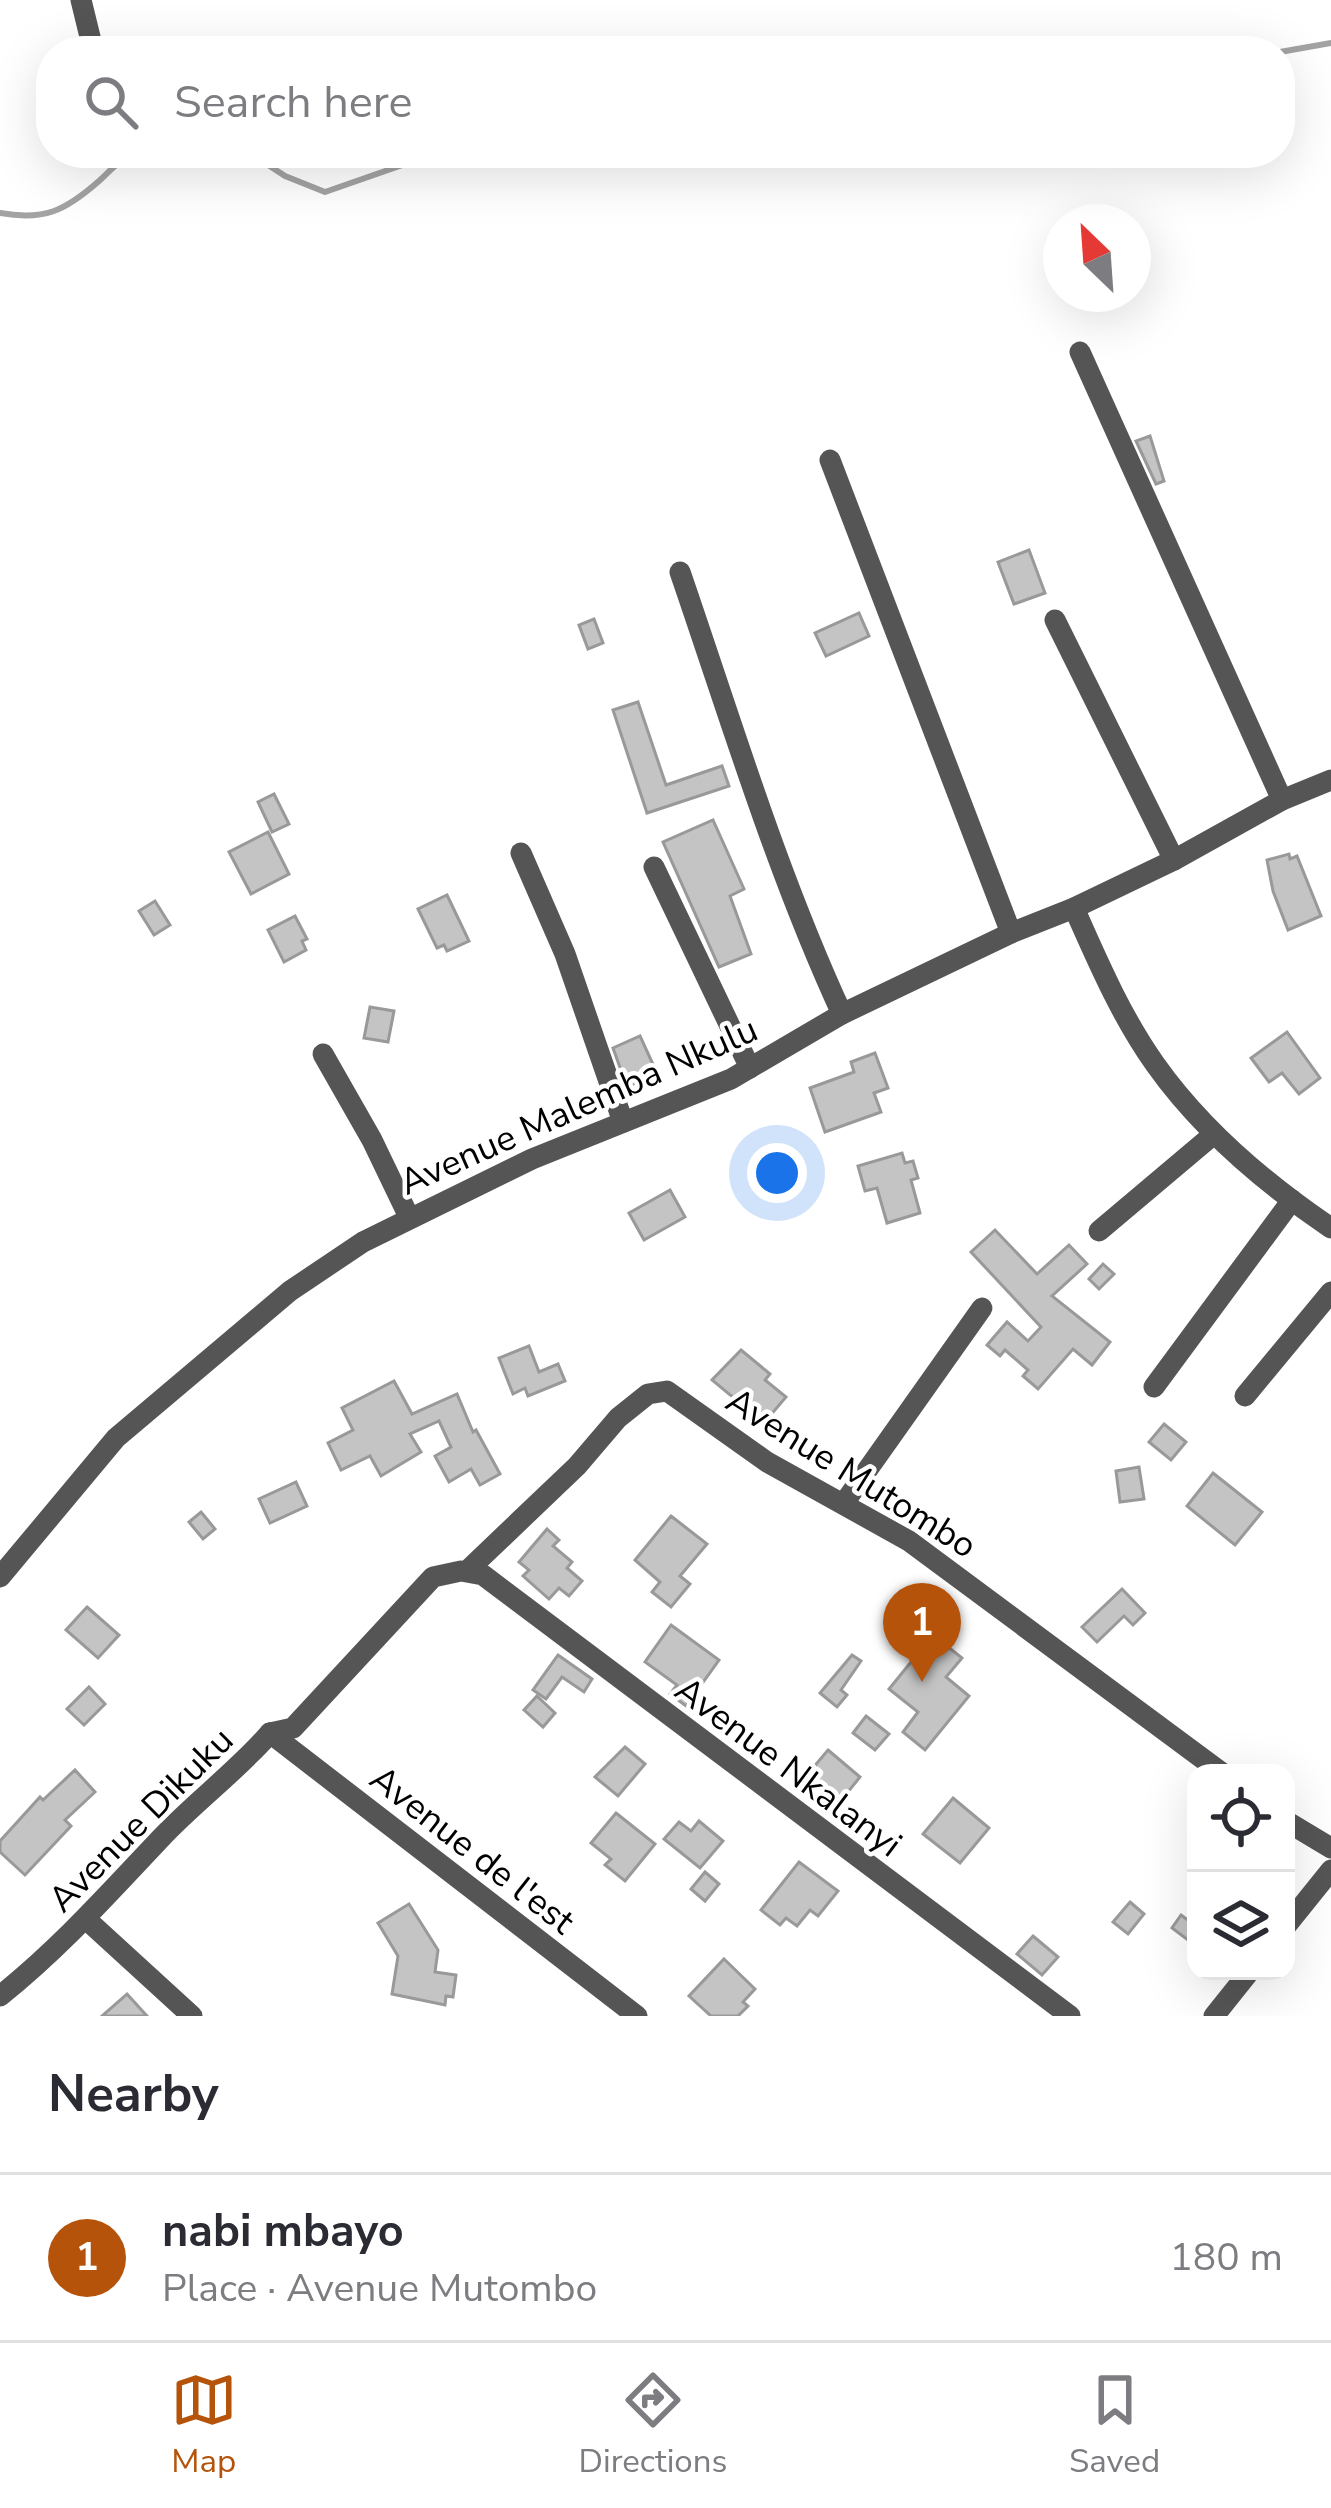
<!DOCTYPE html>
<html lang="en">
<head>
<meta charset="utf-8">
<style>
	:root { --surface:#fff; --page:#f7f7f7; --text:#2b2b33; --muted:#7c7c81; --line:#e1e1e2; --accent:#b45309 }
	body { margin:0; font-family:"Nunito Sans",sans-serif; background:var(--page); color:var(--text) }
	.controls { position:absolute; right:36px; bottom:36px; display:grid; overflow:hidden; border-radius:24px; box-shadow:0 12px 48px #0002 }
	.controls button { width:108px; height:108px; display:grid; place-items:center; padding:0; border:0; border-bottom:3px solid var(--line); background:var(--surface); color:var(--text); font:60px sans-serif }
	.compass { position:absolute; left:1043px; top:204px; width:108px; height:108px; border-radius:50%; background:var(--surface); box-shadow:0 12px 48px #0002; rotate:335deg }
	.you { position:absolute; left:777px; top:1173px; width:42px; height:42px; margin:-30px; border:9px solid #fff; border-radius:50%; background:#1a73e8; box-shadow:0 0 0 18px #1a73e833 }
	.badge { display:grid; place-items:center; width:78px; height:78px; border-radius:50%; background:var(--accent); color:#fff; font-size:39px; font-weight:700 }
	.pin { position:absolute; translate:-50% -99px; filter:drop-shadow(0 3px 6px #0008) }
	.pin::after { content:''; position:absolute; top:63px; width:42px; height:36px; background:inherit; clip-path:polygon(0 0,100% 0,50% 100%) }
	.list { margin:0; padding:0; list-style:none }
	h2 { display:flex; justify-content:space-between; align-items:center; height:156px; margin:0; padding:0 48px; font-size:51px }
	h2 small { font-size:39px; font-weight:400; color:var(--muted) }
	.list li { display:grid; grid-template-columns:78px 1fr auto; gap:36px; align-items:center; box-sizing:border-box; height:168px; padding:0 48px; border-top:3px solid var(--line) }
	.list b { display:block; font-size:45px; white-space:nowrap }
	.list p { margin:0; font-size:39px; white-space:nowrap; color:var(--muted) }
	.list em { font-size:39px; font-style:normal; color:var(--muted) }
	.icon { flex:none; width:66px; height:66px; fill:none; stroke:currentColor; stroke-width:2; stroke-linecap:round; stroke-linejoin:round }
	.map { position:relative; flex:none; width:1331px; height:2016px; overflow:hidden }
	.search { position:absolute; background:var(--surface); box-shadow:0 12px 48px #0002; left:36px; right:36px; top:36px; height:132px; display:flex; align-items:center; gap:30px; box-sizing:border-box; padding:0 42px; border-radius:48px; color:var(--muted); font-size:45px }
	.sheet { height:324px; background:var(--surface) }
	nav { display:flex; justify-content:space-around; align-items:center; box-sizing:border-box; height:168px; border-top:3px solid var(--line); background:var(--surface); font-size:33px; color:var(--muted) }
	nav a { display:grid; justify-items:center; gap:6px }
	nav .on { color:var(--accent) }
	.map>svg:first-child { display:block }
</style>
</head>
<body>
<div class="map">
<svg width="1331" height="2016" viewBox="0 0 1331 2016">
	<rect width="100%" height="100%" fill="#fff"/>
	<g fill="none" stroke-linecap="round" stroke-linejoin="round">
		<g stroke="#a3a3a3" stroke-width="6">
			<path d="M1280 52 1331 43"/>
			<path d="M250 153 285 176 325 192 434 154 451 153"/>
			<path d="M0 213C44 221 65 211 99 181 113 168 120 158 139 153"/>
		</g>
	</g>
	<g fill="#c4c4c4" stroke="#999" stroke-width="3">
		<path d="M1150 436 1164 481 1156 484 1136 441Z"/>
		<path d="M1029 550 1045 593 1014 604 998 562Z"/>
		<path d="M859 613 869 636 826 656 815 633Z"/>
		<path d="M594 619 603 643 588 649 579 625Z"/>
		<path d="M638 702 666 785 722 766 729 786 647 813 613 710Z"/>
		<path d="M274 794 289 824 272 832 258 802Z"/>
		<path d="M713 820 744 889 730 896 751 954 719 967 663 842Z"/>
		<path d="M268 832 289 874 251 894 229 852Z"/>
		<path d="M1289 854 1290 859 1297 856 1321 916 1288 930 1273 891 1267 860Z"/>
		<path d="M447 895 469 941 447 951 444 945 437 948 418 909Z"/>
		<path d="M155 901 170 925 154 935 139 911Z"/>
		<path d="M295 916 307 939 302 941 306 950 284 962 268 930Z"/>
		<path d="M370 1007 394 1011 388 1042 364 1038Z"/>
		<path d="M1287 1032 1320 1078 1299 1094 1282 1073 1269 1082 1251 1058Z"/>
		<path d="M640 1036 657 1073 627 1087 613 1048Z"/>
		<path d="M875 1053 888 1088 874 1093 881 1112 825 1132 810 1088 854 1072 851 1062Z"/>
		<path d="M902 1153 905 1163 913 1161 918 1178 911 1180 920 1213 887 1223 877 1188 865 1191 858 1166Z"/>
		<path d="M670 1190 685 1217 644 1240 629 1213Z"/>
		<path d="M995 1230 1037 1274 1069 1245 1087 1264 1052 1296 1110 1342 1092 1365 1073 1349 1038 1389 1023 1376 1028 1370 1005 1350 1000 1356 987 1345 1007 1322 1028 1341 1041 1327 971 1252Z"/>
		<path d="M1103 1264 1114 1274 1099 1289 1089 1279Z"/>
		<path d="M529 1346 539 1372 558 1364 565 1381 528 1396 525 1388 513 1394 499 1358Z"/>
		<path d="M741 1350 770 1374 765 1380 786 1397 764 1423 712 1380Z"/>
		<path d="M394 1381 412 1414 457 1394 473 1432 476 1430 500 1474 480 1485 471 1469 449 1482 435 1456 451 1447 439 1421 410 1434 421 1452 381 1476 370 1456 341 1470 328 1443 353 1430 342 1408Z"/>
		<path d="M1164 1424 1186 1442 1171 1460 1149 1442Z"/>
		<path d="M1139 1467 1144 1499 1120 1502 1116 1471Z"/>
		<path d="M1213 1473 1262 1512 1235 1545 1187 1506Z"/>
		<path d="M296 1482 307 1506 270 1523 259 1499Z"/>
		<path d="M201 1512 215 1529 203 1539 189 1522Z"/>
		<path d="M671 1516 707 1544 680 1576 690 1584 671 1607 652 1592 660 1582 635 1560Z"/>
		<path d="M547 1529 559 1540 553 1546 572 1562 567 1568 582 1581 569 1596 559 1588 549 1599 523 1576 529 1570 519 1562Z"/>
		<path d="M1122 1589 1145 1613 1133 1625 1124 1616 1097 1642 1082 1627Z"/>
		<path d="M87 1607 119 1635 98 1658 66 1630Z"/>
		<path d="M671 1625 719 1660 686 1706 670 1694 677 1685 645 1662Z"/>
		<path d="M933 1635 962 1658 946 1677 969 1696 925 1750 903 1732 918 1712 889 1689Z"/>
		<path d="M558 1655 592 1679 584 1692 562 1677 546 1699 533 1690Z"/>
		<path d="M852 1655 861 1661 841 1690 847 1695 837 1707 820 1693Z"/>
		<path d="M89 1687 105 1704 84 1725 67 1709Z"/>
		<path d="M537 1696 555 1713 543 1727 524 1710Z"/>
		<path d="M866 1716 889 1734 875 1750 853 1733Z"/>
		<path d="M625 1747 645 1764 618 1796 595 1777Z"/>
		<path d="M828 1750 860 1777 839 1803 806 1776Z"/>
		<path d="M75 1770 95 1792 65 1820 71 1826 25 1875 0 1852V1841L40 1797 43 1800Z"/>
		<path d="M953 1798 989 1828 960 1863 923 1834Z"/>
		<path d="M616 1813 655 1844 625 1881 605 1865 611 1859 591 1843Z"/>
		<path d="M699 1821 723 1841 700 1868 664 1839 679 1822 691 1831Z"/>
		<path d="M799 1862 838 1891 818 1916 810 1910 797 1926 786 1918 780 1925 761 1910Z"/>
		<path d="M705 1872 719 1884 705 1901 691 1889Z"/>
		<path d="M1130 1902 1144 1914 1128 1934 1113 1922Z"/>
		<path d="M409 1904 438 1950 435 1972 456 1975 453 1997 446 1996 445 2005 392 1994 398 1956 378 1923Z"/>
		<path d="M1181 1915 1196 1926V1946L1172 1928Z"/>
		<path d="M1033 1936 1058 1957 1042 1975 1017 1954Z"/>
		<path d="M724 1959 755 1989 743 2002 748 2006 738 2016H711L689 1996Z"/>
		<path d="M127 1994 147 2016H102Z"/>
	</g>
	<g fill="none" stroke-linecap="round" stroke-linejoin="round">
		<g stroke="#555" stroke-width="21">
			<path d="M81 0 91 41"/>
			<path d="M1080 352 1282 800"/>
			<path d="M830 460 1011 933"/>
			<path d="M680 572C731 720 776 871 842 1014"/>
			<path d="M1055 620 1174 860"/>
			<path d="M521 853 565 954 623 1122"/>
			<path d="M654 867 750 1068"/>
			<path d="M1074 908C1098 962 1121 1016 1155 1064 1201 1129 1266 1184 1331 1228"/>
			<path d="M323 1054 372 1140 409 1217"/>
			<path d="M1099 1231 1214 1134"/>
			<path d="M1154 1387 1292 1200"/>
			<path d="M1245 1396 1331 1292"/>
			<path d="M844 1503 982 1308"/>
			<path d="M467 1571 577 1466 618 1418 648 1394 667 1391 767 1462 909 1541 1222 1773"/>
			<path d="M0 1577 116 1438 290 1291 363 1242 532 1159 731 1079 842 1014 1011 933 1074 908 1174 860 1282 800 1331 780"/>
			<path d="M270 1733 293 1728 433 1577 461 1571 483 1575 1070 2016"/>
			<path d="M270 1733 637 2016"/>
			<path d="M1286 1821 1331 1848"/>
			<path d="M87 1920 192 2016"/>
			<path d="M1286 1926 1331 1870"/>
			<path d="M0 1996C60 1948 109 1893 161 1838 196 1801 237 1771 270 1733"/>
			<path d="M1214 2016 1250 1971"/>
		</g>
	</g>
	<g text-anchor="middle" stroke-width="9" stroke-linejoin="round" paint-order="stroke">
		<g font-size="36" fill="#000" stroke="#fff">
			<text transform="translate(578 1105) rotate(-24)" y="13">Avenue Malemba Nkulu</text>
			<text transform="translate(852 1472) rotate(32)" y="13">Avenue Mutombo</text>
			<text transform="translate(789 1766) rotate(37)" y="13">Avenue Nkalanyi</text>
			<text transform="translate(140 1819) rotate(-45)" y="13">Avenue Dikuku</text>
			<text transform="translate(473 1849) rotate(38)" y="13">Avenue de l'est</text>
		</g>
	</g>
</svg>
<div class="controls">
<button><svg class="icon" aria-label="locate" viewBox="0 0 24 24"><circle cx="12" cy="12" r="6"/><path d="M12 2v4M12 18v4M2 12h4M18 12h4"/></svg></button>
<button><svg class="icon" aria-label="layers" viewBox="0 0 24 24"><path d="M12 4l9 5-9 5-9-5zM3 14l9 5 9-5"/></svg></button>
</div>
<svg class="compass" viewBox="-18 -18 36 36"><path d="M0-13l5 13h-10z" fill="#e53935"/><path d="M0 13l5-13h-10z" fill="#7c7c81"/></svg>
<div class="you"></div>
<div class="pin badge" style="left:922px;top:1682px">1</div>
<div class="search"><svg class="icon" aria-label="search" viewBox="0 0 24 24"><circle cx="10" cy="10" r="6"/><path d="M15 15l6 6"/></svg>Search here</div>
</div>
<section class="sheet">
<h2>Nearby<small></small></h2>
<ul class="list">
<li><span class="badge">1</span><div><b>nabi mbayo</b><p>Place · Avenue Mutombo</p></div><em>180 m</em></li>
</ul>
</section>
<nav>
<a class="on"><svg class="icon" aria-label="map" viewBox="0 0 24 24"><path d="M3 6l6-2 6 2 6-2v14l-6 2-6-2-6 2zM9 4v14M15 6v14"/></svg>Map</a>
<a><svg class="icon" aria-label="directions" viewBox="0 0 24 24"><path d="M12 3l9 9-9 9-9-9zM9 14v-3h6M13 9l2 2-2 2"/></svg>Directions</a>
<a><svg class="icon" aria-label="saved" viewBox="0 0 24 24"><path d="M7 4h10v16l-5-4-5 4z"/></svg>Saved</a>
</nav>
</body>
</html>
